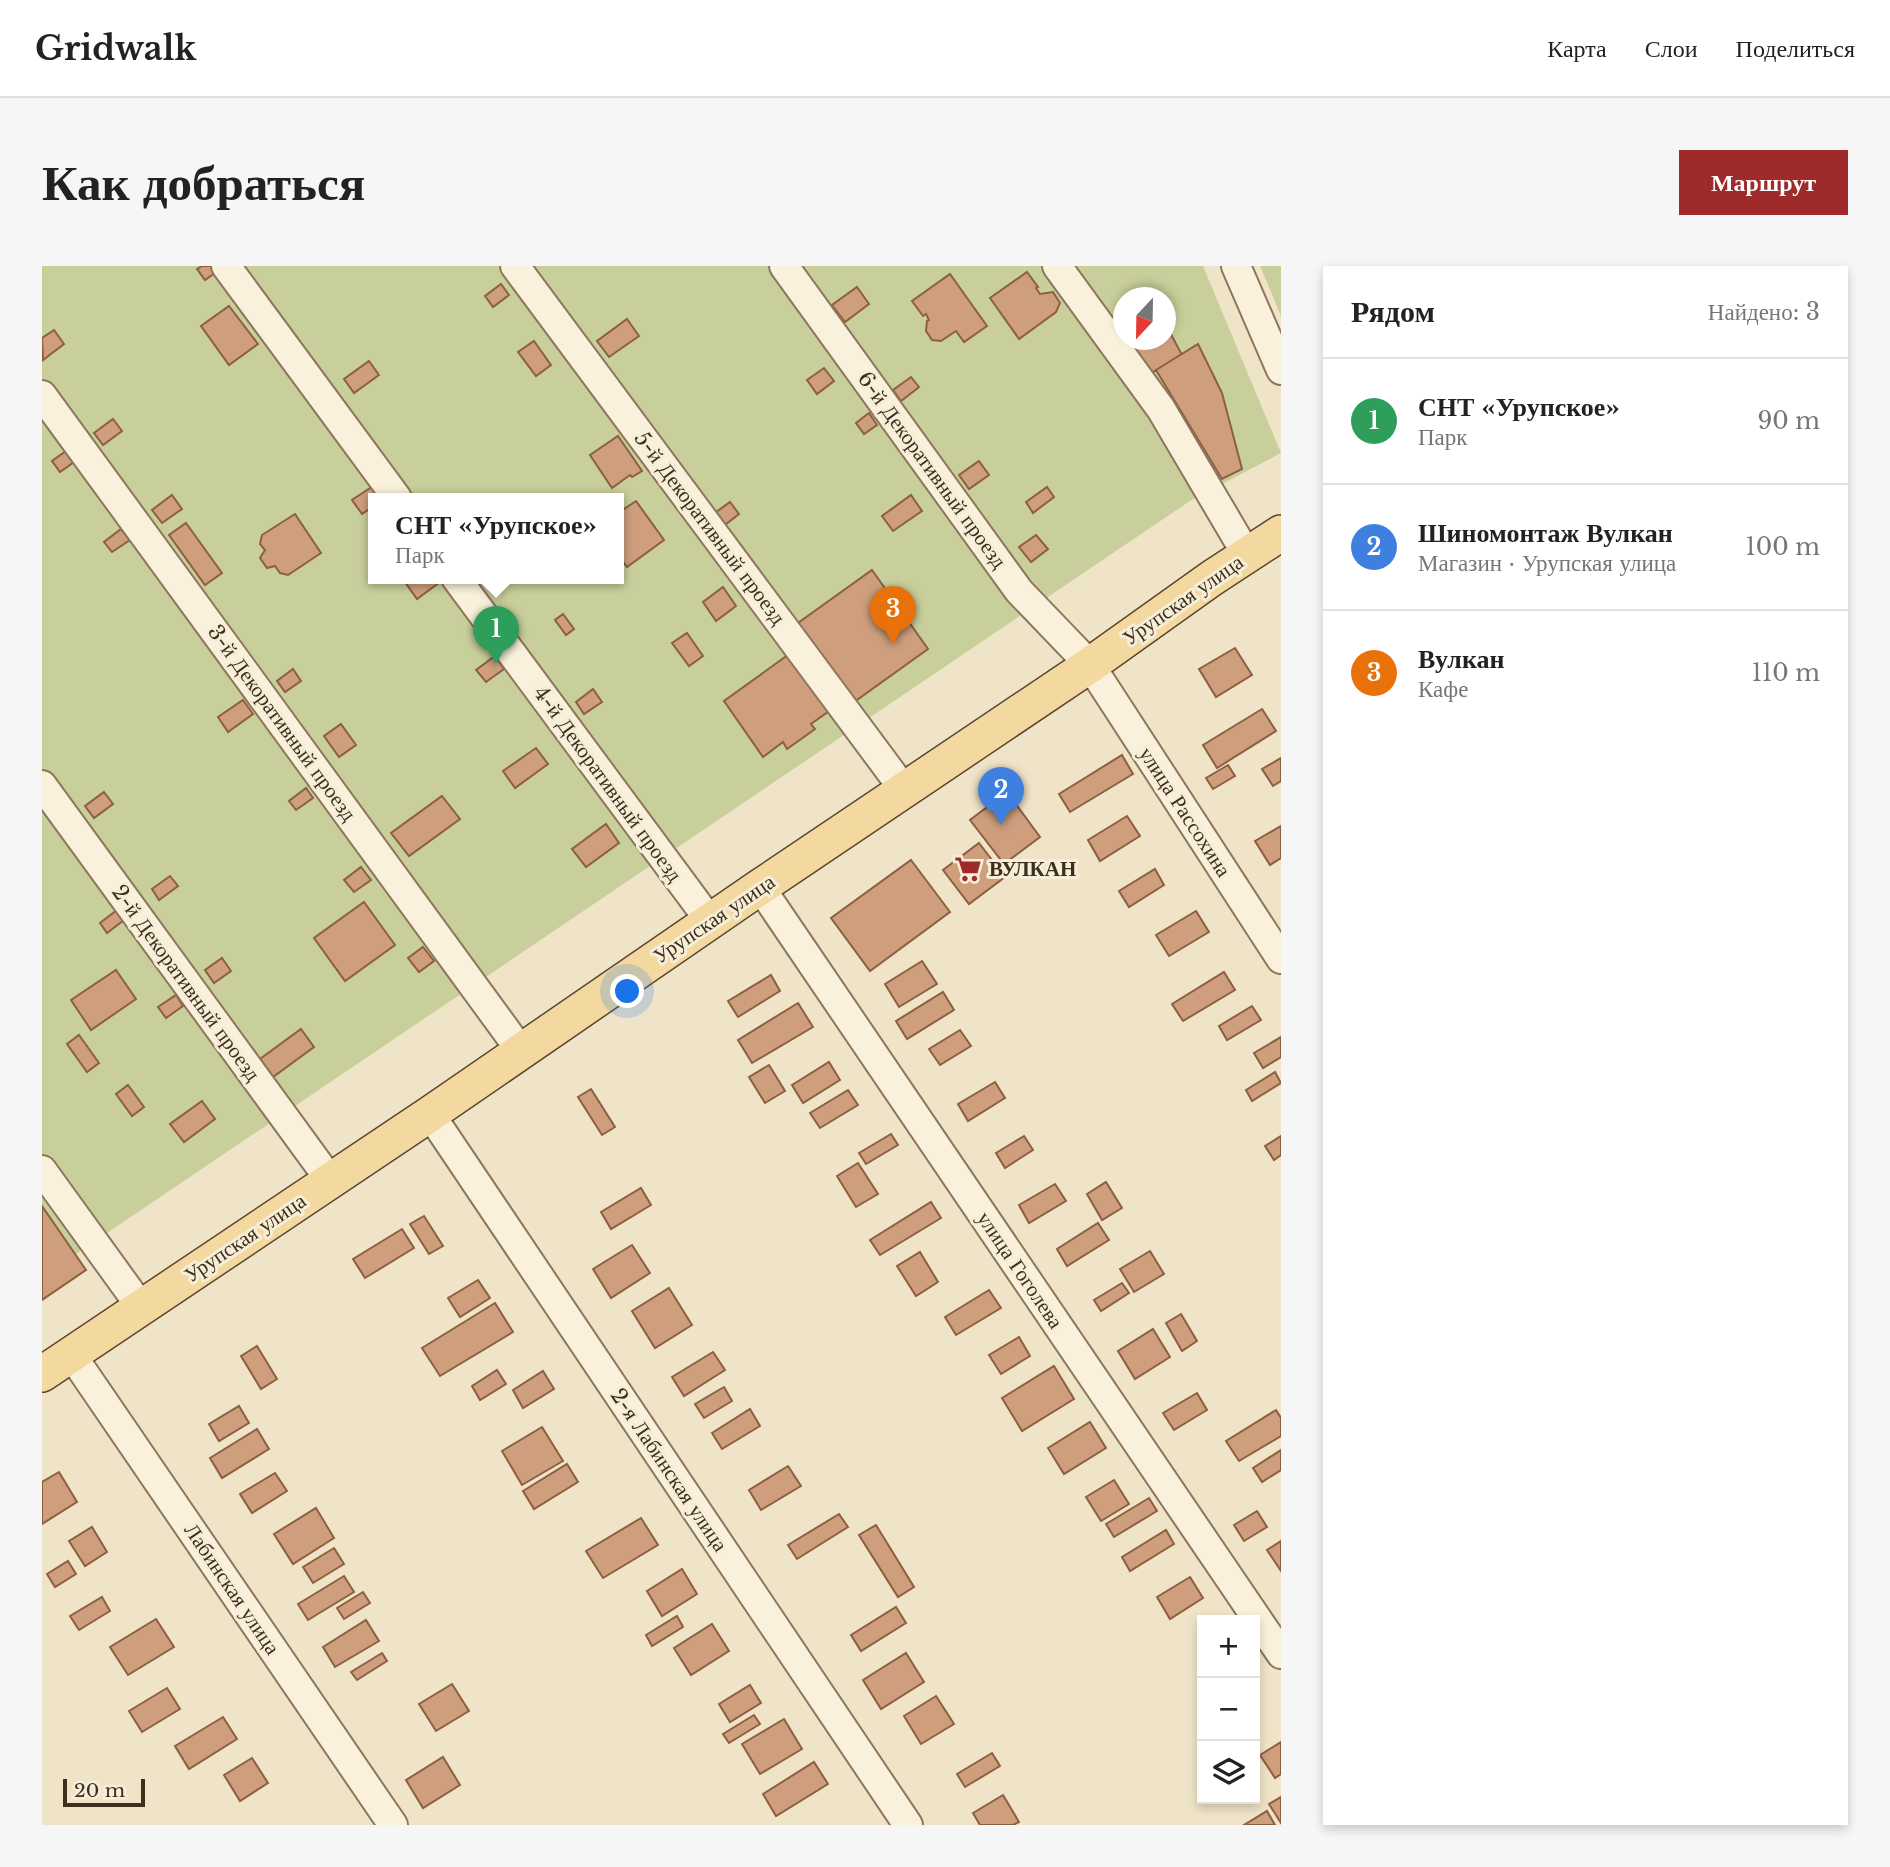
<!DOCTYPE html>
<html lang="ru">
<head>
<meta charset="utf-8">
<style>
	:root { --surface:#fff; --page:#f6f6f6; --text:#222; --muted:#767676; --line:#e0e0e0; --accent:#9e2a2b }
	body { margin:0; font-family:"Libre Baskerville",serif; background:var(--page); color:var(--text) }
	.controls { position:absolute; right:21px; bottom:21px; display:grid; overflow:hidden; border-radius:0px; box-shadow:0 4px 10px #0003 }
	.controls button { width:63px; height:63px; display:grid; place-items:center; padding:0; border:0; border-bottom:2px solid var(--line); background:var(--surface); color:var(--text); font:35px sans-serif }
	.compass { position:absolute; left:1071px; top:21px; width:63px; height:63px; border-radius:50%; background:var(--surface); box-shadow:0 4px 10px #0003; rotate:202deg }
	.scale { position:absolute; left:21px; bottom:18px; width:82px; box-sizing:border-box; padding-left:7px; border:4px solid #3d2e20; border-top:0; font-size:19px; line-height:24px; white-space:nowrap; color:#3d2e20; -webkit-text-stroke:5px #f7eed8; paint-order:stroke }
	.you { position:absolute; left:586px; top:726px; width:24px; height:24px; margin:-18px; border:5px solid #fff; border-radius:50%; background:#1a73e8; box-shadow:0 0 0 10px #1a73e833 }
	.badge { display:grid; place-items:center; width:46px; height:46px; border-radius:50%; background:var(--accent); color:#fff; font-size:23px; font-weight:700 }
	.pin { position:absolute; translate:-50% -58px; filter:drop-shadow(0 2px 4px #0008) }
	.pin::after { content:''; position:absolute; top:37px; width:24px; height:21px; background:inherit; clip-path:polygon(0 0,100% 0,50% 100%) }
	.popup { position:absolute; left:326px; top:227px; width:256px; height:91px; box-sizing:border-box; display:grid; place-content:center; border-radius:0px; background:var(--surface); filter:drop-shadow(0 2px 5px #0005); font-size:23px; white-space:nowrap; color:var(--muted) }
	.popup b { font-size:26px; color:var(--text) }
	.popup::after { content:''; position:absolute; left:50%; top:100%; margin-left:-14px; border:14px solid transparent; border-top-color:var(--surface) }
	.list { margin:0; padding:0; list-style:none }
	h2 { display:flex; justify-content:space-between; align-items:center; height:91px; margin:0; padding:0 28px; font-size:30px }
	h2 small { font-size:23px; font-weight:400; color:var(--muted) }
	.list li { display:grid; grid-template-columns:46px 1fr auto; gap:21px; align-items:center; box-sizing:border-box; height:126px; padding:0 28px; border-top:2px solid var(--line) }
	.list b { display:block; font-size:26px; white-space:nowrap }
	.list p { margin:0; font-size:23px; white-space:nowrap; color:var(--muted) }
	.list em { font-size:23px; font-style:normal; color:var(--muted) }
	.icon { flex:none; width:38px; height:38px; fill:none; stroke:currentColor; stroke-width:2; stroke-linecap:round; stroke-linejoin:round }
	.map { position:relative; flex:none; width:1239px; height:1559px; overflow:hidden; border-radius:0px }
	header { display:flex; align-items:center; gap:42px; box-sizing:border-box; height:98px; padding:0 35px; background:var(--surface); border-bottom:2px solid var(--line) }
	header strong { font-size:33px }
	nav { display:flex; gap:38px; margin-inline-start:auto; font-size:24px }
	.intro { display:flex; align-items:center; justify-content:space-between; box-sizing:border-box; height:168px; padding:0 42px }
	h1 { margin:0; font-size:49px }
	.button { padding:18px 32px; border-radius:0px; background:var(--accent); color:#fff; font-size:24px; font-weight:700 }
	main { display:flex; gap:42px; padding:0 42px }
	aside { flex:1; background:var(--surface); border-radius:0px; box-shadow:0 4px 10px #0003 }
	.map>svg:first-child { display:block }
</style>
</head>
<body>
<header>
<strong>Gridwalk</strong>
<nav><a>Карта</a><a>Слои</a><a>Поделиться</a></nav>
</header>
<div class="intro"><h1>Как добраться</h1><a class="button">Маршрут</a></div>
<main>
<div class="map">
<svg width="1239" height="1559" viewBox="0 0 1239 1559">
	<rect width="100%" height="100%" fill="#f0e4c8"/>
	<g fill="#c9cf9b" fill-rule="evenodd">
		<path d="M0 0H1161L1239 187 1148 235 0 1011ZM1082 32H1124V74H1082ZM332 232H576V312H332Z"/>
		<path d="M1218 0H1239V50Z"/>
	</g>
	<g fill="#cf9f7d" stroke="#8d5f41" stroke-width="2">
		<path d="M160 0H175L177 4 163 14 155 3Z"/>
		<path d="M985 6 996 21 994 22 998 28 1011 26 1018 37 1014 46 977 73 948 32Z"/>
		<path d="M908 8 945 60 922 76 914 65 899 75 890 74 884 65 885 55 887 54 884 48 881 50 870 35Z"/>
		<path d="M459 18 467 29 451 41 443 30Z"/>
		<path d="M815 21 827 38 803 56 790 39Z"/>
		<path d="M187 40 216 78 187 99 159 60Z"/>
		<path d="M585 53 597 70 567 91 555 75Z"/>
		<path d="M1124 59 1140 89 1106 109 1087 74H1124Z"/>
		<path d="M12 64 22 78 1 94 0 72Z"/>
		<path d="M492 75 509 99 494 110 476 86Z"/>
		<path d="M1156 78 1180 127 1200 203 1180 213 1114 104Z"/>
		<path d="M327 95 337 109 312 127 302 113Z"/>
		<path d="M782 102 792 115 775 128 765 114Z"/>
		<path d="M869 111 877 121 859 135 851 124Z"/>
		<path d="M827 147 835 159 822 168 814 157Z"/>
		<path d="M71 153 80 165 61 179 52 167Z"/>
		<path d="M576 170 600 205 590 211 588 209 570 222 548 189Z"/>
		<path d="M24 185 32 196 18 206 10 195Z"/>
		<path d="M937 195 947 209 927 223 917 209Z"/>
		<path d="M331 220 340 232H332V240L320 248 310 234Z"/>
		<path d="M1005 221 1012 231 991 247 984 236Z"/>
		<path d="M130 229 140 243 120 257 110 244Z"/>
		<path d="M869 229 880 245 851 265 840 250Z"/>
		<path d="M594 235 622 274 585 301 576 289V247Z"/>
		<path d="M688 236 697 248 679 262 670 249Z"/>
		<path d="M253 248 279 287 246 309 238 307 233 300 225 302 218 292 223 284 218 278 220 269Z"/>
		<path d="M144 257 180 307 163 319 127 269Z"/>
		<path d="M79 263 88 274 70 286 62 276Z"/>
		<path d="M994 269 1006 283 989 296 977 281Z"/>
		<path d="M830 304 886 383 805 441 749 362Z"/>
		<path d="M367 312H402V313L375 333 363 316Z"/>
		<path d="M681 321 694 340 674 355 661 336Z"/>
		<path d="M521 348 532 363 524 369 513 354Z"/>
		<path d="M645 367 661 390 647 400 630 377Z"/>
		<path d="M1193 382 1210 409 1174 431 1157 403Z"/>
		<path d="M750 386 790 443 769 458 773 463 745 483 741 476 721 491 682 435Z"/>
		<path d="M453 390 462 403 444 416 434 404Z"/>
		<path d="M251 403 259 415 243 426 235 415Z"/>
		<path d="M551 423 560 436 542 448 534 436Z"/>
		<path d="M201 434 211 448 186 466 176 451Z"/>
		<path d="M1220 443 1234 465 1175 502 1161 479Z"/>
		<path d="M299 458 314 479 297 491 282 470Z"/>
		<path d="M494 482 506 498 473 522 461 505Z"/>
		<path d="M1080 489 1091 508 1028 546 1017 528Z"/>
		<path d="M1239 492V515L1231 520 1220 503Z"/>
		<path d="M1186 499 1193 510 1171 523 1164 512Z"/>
		<path d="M264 522 271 532 254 544 247 535Z"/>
		<path d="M62 526 71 538 52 552 43 540Z"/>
		<path d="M965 526 998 571 962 598 928 554Z"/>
		<path d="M400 530 418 553 367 590 349 567Z"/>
		<path d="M1085 550 1098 570 1058 595 1046 574Z"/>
		<path d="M564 558 577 577 544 601 530 583Z"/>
		<path d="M1239 560V592L1228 599 1213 575Z"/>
		<path d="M937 577 963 611 927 638 901 604Z"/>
		<path d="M869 594 908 646 828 705 789 652Z"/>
		<path d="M319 601 329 614 312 626 302 614Z"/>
		<path d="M1113 603 1122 619 1087 641 1077 625Z"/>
		<path d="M128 610 136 620 117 634 110 623Z"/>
		<path d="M322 636 353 679 303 715 272 672Z"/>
		<path d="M75 644 82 654 65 667 58 657Z"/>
		<path d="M1154 645 1167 666 1127 690 1114 669Z"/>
		<path d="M381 681 392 695 377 706 366 692Z"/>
		<path d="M180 692 189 705 172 717 163 704Z"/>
		<path d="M880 695 895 718 857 741 843 718Z"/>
		<path d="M74 704 94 733 49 764 29 734Z"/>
		<path d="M1182 706 1193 724 1141 755 1130 738Z"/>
		<path d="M729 709 738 725 696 751 686 735Z"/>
		<path d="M901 726 912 744 865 773 854 755Z"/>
		<path d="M134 729 141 740 124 752 116 741Z"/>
		<path d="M756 737 771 761 710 797 696 774Z"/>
		<path d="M1210 740 1219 754 1185 774 1177 760Z"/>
		<path d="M259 763 272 781 231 811 218 793Z"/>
		<path d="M918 764 929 780 898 799 887 783Z"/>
		<path d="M37 769 57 797 45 806 25 778Z"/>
		<path d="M1239 771V791L1221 802 1212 787Z"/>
		<path d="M787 796 798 814 761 837 750 819Z"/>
		<path d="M727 799 743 825 723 837 707 811Z"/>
		<path d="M1233 806 1239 817 1210 835 1204 824Z"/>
		<path d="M953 816 963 832 926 855 916 838Z"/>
		<path d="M86 819 102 841 90 850 74 828Z"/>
		<path d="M549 823 573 861 560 869 536 831Z"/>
		<path d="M806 824 816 839 778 862 768 847Z"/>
		<path d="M160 835 173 853 142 876 128 858Z"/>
		<path d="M849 868 856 879 824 898 817 887Z"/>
		<path d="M982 870 991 884 963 902 954 887Z"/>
		<path d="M1239 870V889L1232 894 1223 880Z"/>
		<path d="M816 897 836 928 814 941 795 910Z"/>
		<path d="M1064 916 1080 942 1060 954 1045 928Z"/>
		<path d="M1013 918 1024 935 987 957 977 939Z"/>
		<path d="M599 922 609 939 569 963 559 946Z"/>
		<path d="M889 936 899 952 838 989 828 974Z"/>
		<path d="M0 940 44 1004 0 1034Z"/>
		<path d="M382 950 401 980 387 988 368 958Z"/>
		<path d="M1056 957 1067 974 1025 1000 1015 983Z"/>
		<path d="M360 963 372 982 323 1012 311 993Z"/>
		<path d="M590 979 608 1007 569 1032 551 1003Z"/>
		<path d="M1108 985 1122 1008 1092 1026 1078 1003Z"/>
		<path d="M878 986 896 1016 874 1030 855 1000Z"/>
		<path d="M436 1014 448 1032 418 1051 406 1032Z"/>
		<path d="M1080 1017 1087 1027 1059 1045 1052 1034Z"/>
		<path d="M627 1022 650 1059 613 1082 590 1045Z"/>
		<path d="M947 1024 959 1042 914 1069 903 1051Z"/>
		<path d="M453 1037 471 1066 398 1110 380 1082Z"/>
		<path d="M1139 1048 1155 1075 1140 1085 1124 1057Z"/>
		<path d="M1111 1063 1128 1091 1093 1113 1076 1085Z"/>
		<path d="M977 1071 988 1090 959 1108 947 1089Z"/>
		<path d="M215 1080 235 1113 219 1123 199 1090Z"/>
		<path d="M671 1086 683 1104 642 1130 630 1111Z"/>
		<path d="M1012 1100 1032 1133 980 1165 960 1132Z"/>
		<path d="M455 1104 464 1118 438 1134 430 1120Z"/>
		<path d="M501 1105 512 1123 481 1142 471 1124Z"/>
		<path d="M682 1121 690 1135 662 1152 653 1138Z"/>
		<path d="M1155 1127 1165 1144 1132 1164 1121 1147Z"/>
		<path d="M197 1140 207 1157 177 1175 167 1158Z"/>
		<path d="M708 1143 718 1160 680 1183 670 1167Z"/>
		<path d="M1234 1144 1239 1152V1170L1197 1195 1184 1175Z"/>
		<path d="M1048 1156 1064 1182 1022 1208 1006 1182Z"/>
		<path d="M500 1161 521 1195 480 1219 460 1185Z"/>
		<path d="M215 1163 227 1183 180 1212 168 1192Z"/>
		<path d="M1239 1184V1204L1220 1216 1211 1202Z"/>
		<path d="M525 1198 536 1216 492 1243 481 1225Z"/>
		<path d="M746 1200 759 1220 719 1244 707 1224Z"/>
		<path d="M17 1206 35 1236 0 1258V1216Z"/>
		<path d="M233 1207 245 1225 210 1247 198 1228Z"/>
		<path d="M1072 1214 1087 1238 1059 1255 1044 1231Z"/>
		<path d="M1107 1232 1115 1245 1072 1271 1064 1258Z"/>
		<path d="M274 1242 292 1272 251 1298 232 1268Z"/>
		<path d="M1215 1245 1225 1261 1202 1275 1192 1259Z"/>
		<path d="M797 1248 806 1261 755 1293 746 1279Z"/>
		<path d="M599 1252 616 1279 561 1312 544 1285Z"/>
		<path d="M834 1259 872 1321 856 1331 817 1269Z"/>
		<path d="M50 1261 65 1286 43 1300 27 1275Z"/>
		<path d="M1124 1264 1132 1278 1088 1305 1080 1291Z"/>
		<path d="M1239 1275V1305L1225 1284Z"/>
		<path d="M292 1282 302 1298 271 1317 261 1301Z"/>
		<path d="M26 1295 34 1308 13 1321 5 1308Z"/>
		<path d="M640 1303 655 1328 620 1350 605 1325Z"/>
		<path d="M302 1310 312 1326 266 1354 256 1338Z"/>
		<path d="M1148 1311 1161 1332 1128 1353 1115 1331Z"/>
		<path d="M321 1326 328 1337 302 1353 295 1342Z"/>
		<path d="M60 1331 68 1345 37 1364 28 1350Z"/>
		<path d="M854 1341 864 1357 819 1385 809 1369Z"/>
		<path d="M635 1350 641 1361 610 1380 604 1369Z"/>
		<path d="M114 1353 132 1381 86 1409 68 1381Z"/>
		<path d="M324 1354 337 1375 293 1401 281 1381Z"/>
		<path d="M670 1358 687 1385 649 1409 632 1382Z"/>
		<path d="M340 1387 345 1395 315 1414 309 1406Z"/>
		<path d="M864 1387 882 1416 839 1443 821 1414Z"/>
		<path d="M410 1418 427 1445 394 1465 377 1438Z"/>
		<path d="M708 1419 719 1437 688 1456 677 1438Z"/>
		<path d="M125 1422 138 1443 100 1466 87 1445Z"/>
		<path d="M894 1430 912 1458 879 1478 862 1450Z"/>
		<path d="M712 1449 718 1458 687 1477 681 1468Z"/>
		<path d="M181 1451 195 1473 147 1503 133 1480Z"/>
		<path d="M742 1453 760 1483 718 1508 700 1478Z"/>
		<path d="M1239 1476V1508L1233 1512 1218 1489Z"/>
		<path d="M950 1487 958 1500 923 1521 915 1508Z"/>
		<path d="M401 1491 418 1519 381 1542 364 1514Z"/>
		<path d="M210 1492 226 1517 198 1535 182 1509Z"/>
		<path d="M772 1496 786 1518 734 1550 721 1528Z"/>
		<path d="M961 1529 977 1556 971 1559H938L931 1547Z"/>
		<path d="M1239 1531V1557L1227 1538Z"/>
		<path d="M1225 1545 1233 1559H1202Z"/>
	</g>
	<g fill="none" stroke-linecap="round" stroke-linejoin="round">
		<defs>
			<g id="minor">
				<path d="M184 0 355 232"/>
				<path d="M473 0 863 525"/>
				<path d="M742 0 977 325 1048 399 1239 693"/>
				<path d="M1015 0 1119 143 1205 289"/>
				<path d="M1194 0 1239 104"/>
				<path d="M0 129 479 785"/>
				<path d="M414 312 668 655"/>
				<path d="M0 519 288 914"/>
				<path d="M718 621 1239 1388"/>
				<path d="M388 848 866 1559"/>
				<path d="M0 904 99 1041"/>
				<path d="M29 1088 351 1559"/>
			</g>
			<path id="major" d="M0 1108 388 848 718 621 1048 399 1170 312 1239 267"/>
		</defs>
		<use href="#minor" stroke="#8d765c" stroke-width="32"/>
		<use href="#major" stroke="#5b4430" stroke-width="38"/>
		<use href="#minor" stroke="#faf1dc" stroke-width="28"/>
		<use href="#major" stroke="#f3d9a0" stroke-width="35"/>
	</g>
	<defs>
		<symbol id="supermarket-bare" viewBox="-9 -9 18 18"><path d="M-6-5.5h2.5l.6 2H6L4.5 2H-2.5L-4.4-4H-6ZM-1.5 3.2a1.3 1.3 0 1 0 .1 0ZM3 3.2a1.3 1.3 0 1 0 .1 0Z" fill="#9e2a2b" stroke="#f7eed8" stroke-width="2.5" paint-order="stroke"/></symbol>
	</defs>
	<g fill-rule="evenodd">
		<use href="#supermarket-bare" x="907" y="584" width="38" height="38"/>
	</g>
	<g text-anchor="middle" stroke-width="6" stroke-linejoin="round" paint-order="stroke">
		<g font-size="21" fill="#3d2e20" stroke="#f7eed8">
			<text transform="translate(890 204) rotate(54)" y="7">6-й Декоративный проезд</text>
			<text transform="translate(668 262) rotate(53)" y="7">5-й Декоративный проезд</text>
			<text transform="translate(1141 334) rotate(-35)" y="7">Урупская улица</text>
			<text transform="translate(240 457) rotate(54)" y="7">3-й Декоративный проезд</text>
			<text transform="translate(566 518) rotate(54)" y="7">4-й Декоративный проезд</text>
			<text transform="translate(1143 546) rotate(57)" y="7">улица Рассохина</text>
			<text transform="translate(672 653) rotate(-34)" y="7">Урупская улица</text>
			<text transform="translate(144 717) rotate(54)" y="7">2-й Декоративный проезд</text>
			<text transform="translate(203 972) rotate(-34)" y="7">Урупская улица</text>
			<text transform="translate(978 1004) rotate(56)" y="7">улица Гоголева</text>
			<text transform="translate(627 1204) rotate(56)" y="7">2-я Лабинская улица</text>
			<text transform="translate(190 1323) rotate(56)" y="7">Лабинская улица</text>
		</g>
		<g font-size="21" font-weight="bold" fill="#3d2e20" stroke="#f7eed8" text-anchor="start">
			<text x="947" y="610">ВУЛКАН</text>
		</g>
	</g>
</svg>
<div class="controls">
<button>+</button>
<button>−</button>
<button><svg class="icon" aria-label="layers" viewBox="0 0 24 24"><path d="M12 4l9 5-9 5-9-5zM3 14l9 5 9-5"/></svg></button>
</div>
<svg class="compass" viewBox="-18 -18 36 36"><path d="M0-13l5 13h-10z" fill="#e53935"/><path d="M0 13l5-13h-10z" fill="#767676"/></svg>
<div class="scale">20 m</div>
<div class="you"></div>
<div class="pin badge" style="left:454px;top:398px;background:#2e9e5b">1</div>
<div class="popup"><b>СНТ «Урупское»</b>Парк</div>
<div class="pin badge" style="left:959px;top:559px;background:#3f7fe0">2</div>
<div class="pin badge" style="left:851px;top:378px;background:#e8710a">3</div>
</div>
<aside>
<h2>Рядом<small>Найдено: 3</small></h2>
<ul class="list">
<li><span class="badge" style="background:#2e9e5b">1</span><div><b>СНТ «Урупское»</b><p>Парк</p></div><em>90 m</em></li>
<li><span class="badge" style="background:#3f7fe0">2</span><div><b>Шиномонтаж Вулкан</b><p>Магазин · Урупская улица</p></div><em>100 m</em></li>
<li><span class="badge" style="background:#e8710a">3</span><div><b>Вулкан</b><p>Кафе</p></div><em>110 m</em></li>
</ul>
</aside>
</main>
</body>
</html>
